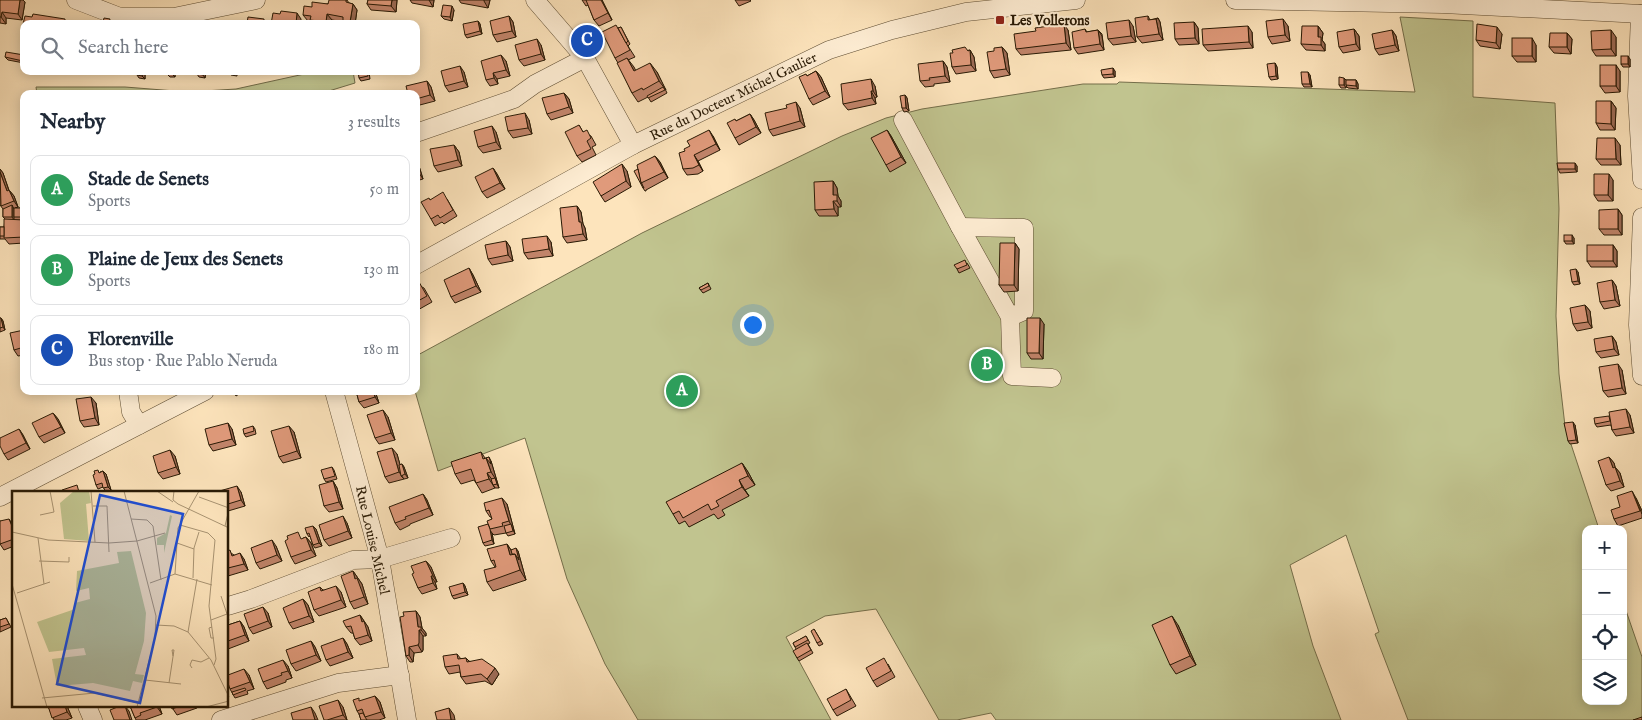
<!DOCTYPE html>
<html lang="en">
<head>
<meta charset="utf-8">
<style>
	:root { --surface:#fff; --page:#f2f2f3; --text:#1f2937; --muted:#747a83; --line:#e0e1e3; --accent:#8f2418 }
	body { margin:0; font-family:"IM FELL English",serif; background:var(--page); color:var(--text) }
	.controls { position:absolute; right:15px; bottom:15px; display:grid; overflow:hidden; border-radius:10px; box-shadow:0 2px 12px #0003 }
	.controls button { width:45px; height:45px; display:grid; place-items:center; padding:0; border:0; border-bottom:1px solid var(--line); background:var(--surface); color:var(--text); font:25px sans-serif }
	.you { position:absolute; left:752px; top:324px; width:18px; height:18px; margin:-12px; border:4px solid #fff; border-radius:50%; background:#1a73e8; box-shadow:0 0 0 8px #1a73e833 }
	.badge { display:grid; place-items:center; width:32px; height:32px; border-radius:50%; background:var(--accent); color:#fff; font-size:16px; font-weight:700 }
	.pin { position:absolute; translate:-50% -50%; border:2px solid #fff; box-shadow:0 1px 5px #0006 }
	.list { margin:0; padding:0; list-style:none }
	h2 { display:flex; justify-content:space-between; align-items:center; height:65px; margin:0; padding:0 20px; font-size:21px }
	h2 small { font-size:16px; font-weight:400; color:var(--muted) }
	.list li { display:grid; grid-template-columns:32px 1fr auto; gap:15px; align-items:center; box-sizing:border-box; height:70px; margin:0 10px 10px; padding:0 10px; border:1px solid var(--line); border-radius:10px }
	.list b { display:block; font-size:19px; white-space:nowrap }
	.list p { margin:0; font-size:16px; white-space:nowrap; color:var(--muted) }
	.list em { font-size:16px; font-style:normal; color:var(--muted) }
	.icon { flex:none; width:28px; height:28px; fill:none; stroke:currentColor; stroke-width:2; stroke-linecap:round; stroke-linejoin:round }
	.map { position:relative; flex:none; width:1642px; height:720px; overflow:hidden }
	.search { position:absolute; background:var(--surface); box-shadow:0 2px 12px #0003; left:20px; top:20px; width:400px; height:55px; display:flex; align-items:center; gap:12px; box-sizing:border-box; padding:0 18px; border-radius:10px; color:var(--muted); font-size:19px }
	.panel { position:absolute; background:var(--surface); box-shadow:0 2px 12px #0003; left:20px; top:90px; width:400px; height:305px; border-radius:10px }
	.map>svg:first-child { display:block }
</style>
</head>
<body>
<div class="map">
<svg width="1642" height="720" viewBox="0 0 1642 720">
	<rect width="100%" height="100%" fill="#fde4bc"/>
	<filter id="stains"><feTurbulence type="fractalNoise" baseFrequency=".004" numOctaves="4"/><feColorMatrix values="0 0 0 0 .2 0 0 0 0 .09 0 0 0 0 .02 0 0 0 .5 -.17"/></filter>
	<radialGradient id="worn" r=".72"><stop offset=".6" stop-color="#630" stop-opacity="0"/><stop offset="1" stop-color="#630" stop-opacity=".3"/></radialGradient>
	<g fill="#c1c48f" stroke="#746e4a">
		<path d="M1400 17 1473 21V97L1555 103 1559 209 1556 316 1559 374 1565 426 1599 529H1586V701H1623V602L1642 657V720H1408L1375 634 1379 632 1346 535 1290 565 1313 646 1341 720H996L991 713 957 720H939L876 609 825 616 786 637 831 720H638L605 664 567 579 525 438 438 471 415 391H416V356L642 233 842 136 886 118 922 109 1083 84H1117L1119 82 1415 92Z"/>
		<path d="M318 71H353L355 83 319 94H37L36 87H125L188 92 236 89Z"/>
	</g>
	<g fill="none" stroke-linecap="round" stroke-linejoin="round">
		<defs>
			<g id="minor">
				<path d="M76 0 120 17H174L256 0"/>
				<path d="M535 0 585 58 633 145"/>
				<path d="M1235 0 1443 4 1642 14"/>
				<path d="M1640 14 1637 96 1642 180"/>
				<path d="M903 120 960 227 1010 317 1012 376 1052 378"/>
				<path d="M416 133 514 99 535 84 585 58"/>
				<path d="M1642 217 1638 325 1642 376"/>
				<path d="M960 227 1024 228V311L1010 317"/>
				<path d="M416 265 633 145 829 50 892 30 966 12 1076 0"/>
				<path d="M128 391 131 412 139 425"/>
				<path d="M334 391 380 559 407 720"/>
				<path d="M0 497 205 391"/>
				<path d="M228 606 251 599 353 560 380 559 451 538"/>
				<path d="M87 706 93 720"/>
				<path d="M221 720 338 683 400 675"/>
			</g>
		</defs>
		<use href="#minor" stroke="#5d4c32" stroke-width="19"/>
		<use href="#minor" stroke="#feedd3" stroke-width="18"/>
	</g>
	<g fill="#c1846a" stroke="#281904">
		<path d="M0 0 25 2 22 20 6 18V24L0 23Z"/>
		<path d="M347 0 349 3 353 4 357 10 355 24H345L344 22 332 20 331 24H313L312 21H308L303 15 312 7Z"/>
		<path d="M368 0H397L396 12 371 10 367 4Z"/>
		<path d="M410 0H434L433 7 412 3Z"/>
		<path d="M459 0H490L488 8 461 3Z"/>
		<path d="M582 0H603H602L612 20 599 26 594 20 588 5 586 6Z"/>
		<path d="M735 0H750L751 1 739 6Z"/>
		<path d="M454 10 452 21 444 19 441 16Z"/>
		<path d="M509 16 513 22 516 37 497 42 493 35Z"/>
		<path d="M1148 16 1150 20 1158 18 1160 22 1163 40 1142 43 1137 37Z"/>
		<path d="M478 21 480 24 482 34 467 38 465 35Z"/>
		<path d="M1194 22 1198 28 1199 44 1179 45 1175 39Z"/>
		<path d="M1133 26 1136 42 1113 45 1108 39Z"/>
		<path d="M1288 26 1290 41 1272 44 1268 37Z"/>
		<path d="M1318 26 1323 33 1322 40 1325 44V51L1306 50 1301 44Z"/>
		<path d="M621 27 630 44 628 46 635 57 628 60 635 71 657 72 667 93 651 102 648 97 638 102 632 93 618 63 615 58 618 28Z"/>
		<path d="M1085 29 1087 32 1098 30 1102 34 1104 50 1078 54 1074 48Z"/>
		<path d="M1354 29 1359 36 1360 50 1343 53 1339 47Z"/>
		<path d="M1068 30 1071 50 1021 55 1016 49Z"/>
		<path d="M1392 30 1396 36 1399 51 1379 55 1375 49Z"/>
		<path d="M1252 32 1253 48 1208 51 1203 45Z"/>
		<path d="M1567 33 1572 39 1571 54 1554 53 1549 47Z"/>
		<path d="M1502 34 1500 49 1480 46 1476 40Z"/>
		<path d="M1616 37V56H1596L1592 50Z"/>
		<path d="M541 45 545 60 524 66 519 60Z"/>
		<path d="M1536 45V62H1517L1512 56Z"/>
		<path d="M1002 47 1007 53 1010 75 994 78 990 71 994 51Z"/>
		<path d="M970 50 974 57 976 71 956 74 952 67 953 53Z"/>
		<path d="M24 55V63L8 60 5 57Z"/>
		<path d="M1630 59V67H1623L1621 64Z"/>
		<path d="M506 61 510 76 497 79 498 84 490 86 486 80Z"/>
		<path d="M943 61 947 67 950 82 934 84V86L925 87 920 81Z"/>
		<path d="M1275 63 1277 67 1278 79 1271 80 1269 77Z"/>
		<path d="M138 71H145V79L139 78 137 75Z"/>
		<path d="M175 71V77H170L167 74Z"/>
		<path d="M206 71 205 78 199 77 197 74Z"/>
		<path d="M237 71V76L231 75 229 72Z"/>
		<path d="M816 71 821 77 830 97 813 105 809 99 807 76Z"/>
		<path d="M1115 71V77L1104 78 1102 75Z"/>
		<path d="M1620 71V92L1605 93 1600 86Z"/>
		<path d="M369 72 370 79 361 81 359 78Z"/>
		<path d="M464 72 468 87 449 92 445 86Z"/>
		<path d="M1310 75 1312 87H1304L1302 84Z"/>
		<path d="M1344 78 1346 80H1356L1358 84V89L1348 88 1346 86V88H1341L1339 85Z"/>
		<path d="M427 81 431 87 435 101 416 106V94Z"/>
		<path d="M875 86 877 97 875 98 876 104 848 110 843 104Z"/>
		<path d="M564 93 569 99 573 113 551 120 547 114Z"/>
		<path d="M905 95 907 98 909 111 904 112 902 108Z"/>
		<path d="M1611 101 1616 108 1615 130H1600L1596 123Z"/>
		<path d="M800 108 805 127 773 136 769 130Z"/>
		<path d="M750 114 754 120 761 133 739 145 735 138 736 121Z"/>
		<path d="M529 120 532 134 513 138 508 131Z"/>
		<path d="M579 125 583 132 591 136 596 145 592 147 596 155 582 162 577 156Z"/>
		<path d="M887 130 891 136 906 163 890 172 886 165Z"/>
		<path d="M496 132 501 149 483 153 478 147Z"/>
		<path d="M713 136 720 150 698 161 703 171 698 174 687 175 683 169 685 151Z"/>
		<path d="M454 145 459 152 462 166 438 172 434 166Z"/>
		<path d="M1620 145 1621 165H1601L1596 159Z"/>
		<path d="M655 156 660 162 668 178 646 190V191H645L643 188 638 169Z"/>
		<path d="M416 161 419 166 423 179 416 181Z"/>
		<path d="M1577 166V172L1560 173 1558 169Z"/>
		<path d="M493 168 497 174 505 189 487 198 482 192Z"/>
		<path d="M0 169 3 173 9 190 14 196 18 207 15 208H24V243L9 244 5 239H0V227H4L5 219 3 217V209L0 205Z"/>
		<path d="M627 171 631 187 605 202 601 196Z"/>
		<path d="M1613 180V201H1598L1594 195Z"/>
		<path d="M833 181 837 188 838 196 841 201V207H838V216H819L815 210Z"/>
		<path d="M447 199 457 216 444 224 442 222 435 226 431 219 430 200Z"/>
		<path d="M577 206 581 212 583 224 585 228 587 240 567 243 563 237Z"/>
		<path d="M1618 209 1622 215V235H1604L1599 229Z"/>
		<path d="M1574 238V244H1566L1564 241Z"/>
		<path d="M506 241 510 247 513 261 492 265 488 259Z"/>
		<path d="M551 242 553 256 528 259 524 253Z"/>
		<path d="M1015 243 1019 249 1018 291 1004 292 999 285Z"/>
		<path d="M1613 245 1617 251V267H1591L1587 261Z"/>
		<path d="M967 263 970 268 959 273 957 269Z"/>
		<path d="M469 268 473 275 481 292 455 303 451 297Z"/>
		<path d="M1578 272 1580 284 1574 285 1572 282Z"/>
		<path d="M1612 280 1616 286 1620 306 1604 309 1600 302Z"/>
		<path d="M708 283 711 289 703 293 699 288Z"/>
		<path d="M416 284 424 288 432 302 416 311Z"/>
		<path d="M1585 305 1590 311 1592 328 1577 331 1573 324Z"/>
		<path d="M0 318H1L3 321 5 330 0 332Z"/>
		<path d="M1044 324 1043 359H1031L1027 353Z"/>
		<path d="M24 330V355L18 356 14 350Z"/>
		<path d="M1612 336 1616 342 1619 355 1601 358 1596 352Z"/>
		<path d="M1622 370 1626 394 1608 397 1603 391Z"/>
		<path d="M233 391H242V392L236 396Z"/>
		<path d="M356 391H375L379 403 364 408 359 402Z"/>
		<path d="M96 403 99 425 84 427 80 421Z"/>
		<path d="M53 413 58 419 65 433 44 443 39 437Z"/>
		<path d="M1630 415 1634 433 1616 436 1612 430 1611 425 1597 427 1595 424 1610 417Z"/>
		<path d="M388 417 395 440 379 444 375 438Z"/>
		<path d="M1575 425 1578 443 1570 444 1568 441Z"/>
		<path d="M253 426 255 429 256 434 246 437 244 434Z"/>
		<path d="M19 429 23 435 30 449 8 460 4 454Z"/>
		<path d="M232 429 236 445 213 451 209 445Z"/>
		<path d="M294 432 301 458 283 463 279 457Z"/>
		<path d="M481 452 485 458 491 461 499 488H495L482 493 476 483 474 480 461 484 455 474Z"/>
		<path d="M397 454 400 465 402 464 404 467 408 478 389 483 385 477Z"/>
		<path d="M175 456 180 474 163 479 158 473Z"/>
		<path d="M1609 457 1614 463 1615 467 1620 473 1624 487 1611 491 1606 485Z"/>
		<path d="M742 463 748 472 755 485 745 490 749 496 722 510 725 515 718 519 714 514 689 527 685 521 679 524 673 514Z"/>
		<path d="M332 467 334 470 337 479 326 482 324 479Z"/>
		<path d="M103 471 106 474 111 490 106 492 103 487 98 489 96 485 100 472Z"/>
		<path d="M333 481 337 488 343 509 329 512 324 506Z"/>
		<path d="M228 492H241L245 506 228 511Z"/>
		<path d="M423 494 427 500 433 515 410 524V525L400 530 395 523Z"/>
		<path d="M1636 498 1642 511V518L1618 526 1614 519 1620 507Z"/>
		<path d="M507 504 515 534 508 536 506 533 494 535 492 533 494 544 485 546 483 543 488 524 492 519 491 517H490L486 511Z"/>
		<path d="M0 521 13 525 14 527V546L4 550 0 544Z"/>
		<path d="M347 523 352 538 329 546 324 540Z"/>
		<path d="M313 526 316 529 322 546 315 548 313 545 310 536 309 537 307 534Z"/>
		<path d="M306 537 311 543 316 556 295 564 291 557 303 538Z"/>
		<path d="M507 544 511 550 518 551 526 580 493 591 487 582 495 567 491 561Z"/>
		<path d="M276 546 282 561 260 569 256 563Z"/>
		<path d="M228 551 234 555 244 559 248 570 228 576Z"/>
		<path d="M426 561 431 567 437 582H435L437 589 422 594 418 588 414 573Z"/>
		<path d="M353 571 362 584 368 604 354 609 350 602Z"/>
		<path d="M463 583 465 586 468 595 454 599 452 596Z"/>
		<path d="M320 587 323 590 341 592 346 607 319 616 314 610Z"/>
		<path d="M303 599 308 605 314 622 293 629 289 623Z"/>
		<path d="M416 611 420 617 422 628 426 633V636H423V650L422 652 414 653 413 662H410L406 656 404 616Z"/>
		<path d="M268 613 272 627 253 634 249 628Z"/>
		<path d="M360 615 368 627 372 641 360 645 355 639 353 633H351L346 627Z"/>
		<path d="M6 618 11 627 0 632V620Z"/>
		<path d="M240 621 244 627 249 641 228 649V625Z"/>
		<path d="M1178 625 1196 665 1176 674 1170 665Z"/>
		<path d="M814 629 823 644 819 646 817 643Z"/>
		<path d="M806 636 810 643 808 644 813 653 799 661 797 658 796 649 793 643Z"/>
		<path d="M343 638 347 644 353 658 330 666 326 660Z"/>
		<path d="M311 641 315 647 321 661 296 671 291 664Z"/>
		<path d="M457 654 461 659 466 658 469 661 499 674 492 685 485 681 466 684 461 677 460 672 449 674 445 667Z"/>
		<path d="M888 664 895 677 877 687 873 681Z"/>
		<path d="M288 666 292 678 286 680V682L267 689 263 682Z"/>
		<path d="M249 675 254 689 247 691 248 694 235 698 230 689Z"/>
		<path d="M846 689 856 706 837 716 833 710Z"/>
		<path d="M375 696 380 702 385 718 379 720H361L359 714 357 711Z"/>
		<path d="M48 706H67L72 718 66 720H54Z"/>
		<path d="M130 706H159L162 714 145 720H136Z"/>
		<path d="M171 706H197V708L177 715Z"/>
		<path d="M343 707 347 720H324Z"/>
	</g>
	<g fill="#9d6c56" stroke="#281904">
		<path d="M20 0H23L25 2 22 20 18 14Z"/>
		<path d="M392 0H397L396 12 391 6Z"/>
		<path d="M429 0H434L433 7Z"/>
		<path d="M484 0H490L488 8 484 1Z"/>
		<path d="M601 0H602L612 20 608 13Z"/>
		<path d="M353 4 357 10 355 24H351L350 22Z"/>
		<path d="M452 6 454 10 452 21 450 17Z"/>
		<path d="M2 12 6 18V24L1 17Z"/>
		<path d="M297 13 301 19V24H296Z"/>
		<path d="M327 14 332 20 331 24H328L326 22Z"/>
		<path d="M509 16 513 22 516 37 512 31Z"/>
		<path d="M1158 18 1160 22 1163 40 1159 34 1156 19Z"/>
		<path d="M1283 19 1288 26 1290 41 1285 35Z"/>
		<path d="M1129 20 1133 26 1136 42 1131 36Z"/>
		<path d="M478 21 480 24 482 34 480 31Z"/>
		<path d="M1194 22 1198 28 1199 44 1195 38Z"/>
		<path d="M1064 24 1068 30 1071 50 1066 43Z"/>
		<path d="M1248 26 1252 32 1253 48 1249 42Z"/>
		<path d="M1318 26 1323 33 1322 40 1325 44V51L1321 45 1318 37Z"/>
		<path d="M1497 27 1502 34 1500 49 1496 43Z"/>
		<path d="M1354 29 1359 36 1360 50 1356 44Z"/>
		<path d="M1098 30 1102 36 1104 50 1100 44Z"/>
		<path d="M1392 30 1396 36 1399 51 1395 45Z"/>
		<path d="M1611 30 1616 37V56L1611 49Z"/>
		<path d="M1567 33 1572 39 1571 54 1567 47Z"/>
		<path d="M1532 38 1536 45V62L1532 56Z"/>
		<path d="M537 39 541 45 545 60 541 54Z"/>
		<path d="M1002 47 1007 53 1010 75 1006 69Z"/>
		<path d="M970 50 974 57 976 71 971 65Z"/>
		<path d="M501 55 506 61 510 76 506 70Z"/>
		<path d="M1628 56 1630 59V67L1628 64Z"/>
		<path d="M627 58 634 67 641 81 634 71Z"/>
		<path d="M943 61 947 67 950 82 945 76Z"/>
		<path d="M650 63 657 72 666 90 659 81Z"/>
		<path d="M1275 63 1277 67 1278 79 1276 76Z"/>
		<path d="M1616 65 1620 71V92L1616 86Z"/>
		<path d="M460 66 464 72 468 87 464 81Z"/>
		<path d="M1113 68 1115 71V77L1113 74Z"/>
		<path d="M143 71H145V79L142 76Z"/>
		<path d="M173 71H175V77L172 74Z"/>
		<path d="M204 71H206L205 78 203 75Z"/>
		<path d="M816 71 821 77 830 97 825 91Z"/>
		<path d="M1308 72 1310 75 1312 87 1310 84Z"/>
		<path d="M493 73 497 79 498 84 494 78Z"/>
		<path d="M1344 78 1347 81 1346 88 1344 85Z"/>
		<path d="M871 79 875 86 877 97 873 91Z"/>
		<path d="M1356 80 1358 84V89L1356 86Z"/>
		<path d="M427 81 431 87 435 101 430 95Z"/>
		<path d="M871 91 875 98 876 104 872 98Z"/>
		<path d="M564 93 569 99 573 113 569 107Z"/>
		<path d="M905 95 907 98 909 111 906 108Z"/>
		<path d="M1611 101 1616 108 1615 130 1611 124Z"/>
		<path d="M796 102 800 108 805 127 800 121Z"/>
		<path d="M525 113 529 120 532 134 528 128Z"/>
		<path d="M750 114 754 120 761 133 756 127Z"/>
		<path d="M492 126 496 132 501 149 496 142Z"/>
		<path d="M709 130 713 136 720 150 716 144Z"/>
		<path d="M887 130 891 136 906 163 901 157Z"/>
		<path d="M1615 138 1620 145 1621 165 1616 159Z"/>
		<path d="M454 145 459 152 462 166 458 160Z"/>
		<path d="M694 155 698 161 703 171 699 165Z"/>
		<path d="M655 156 660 162 668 178 664 172Z"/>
		<path d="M416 161 419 166 423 179 419 173Z"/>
		<path d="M1575 163 1577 166V172L1575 169Z"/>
		<path d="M622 164 627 171 631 187 626 181Z"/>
		<path d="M493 168 497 174 505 189 500 183Z"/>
		<path d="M0 169 3 173 11 197 7 191 0 172Z"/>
		<path d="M1609 174 1613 180V201L1608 195Z"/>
		<path d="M833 181 837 188 838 196 841 201V207L833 195Z"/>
		<path d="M9 190 14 196 18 207 14 201Z"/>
		<path d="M833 201 838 207V216L834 209Z"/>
		<path d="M12 205 14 209V220L12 217Z"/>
		<path d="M577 206 581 212 583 224 585 228 587 240 583 234 579 222Z"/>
		<path d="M1618 209 1622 215V235L1618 229Z"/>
		<path d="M1572 235 1574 238V244L1572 241Z"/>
		<path d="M547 236 551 242 553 256 549 249Z"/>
		<path d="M506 241 510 247 513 261 508 255Z"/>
		<path d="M1015 243 1019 249 1018 291 1014 285Z"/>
		<path d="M1613 245 1617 251V267L1613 261Z"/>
		<path d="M469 268 473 275 481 292 476 286Z"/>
		<path d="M1576 269 1578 272 1580 284 1578 281Z"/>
		<path d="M1612 280 1616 286 1620 306 1615 300Z"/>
		<path d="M1585 305 1590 311 1592 328 1588 322Z"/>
		<path d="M1 318 3 321 5 330 3 327Z"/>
		<path d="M1040 318 1044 324 1043 359 1039 353Z"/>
		<path d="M1612 336 1616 342 1619 355 1614 349Z"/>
		<path d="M1618 364 1622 370 1626 394 1622 388Z"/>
		<path d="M373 391H375L379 403 375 397Z"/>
		<path d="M91 397 96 403 99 425 95 418Z"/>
		<path d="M1626 409 1630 415 1634 433 1630 427Z"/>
		<path d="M383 410 388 417 395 440 391 433Z"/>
		<path d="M53 413 58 419 65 433 61 427Z"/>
		<path d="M1573 422 1575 425 1578 443 1576 440Z"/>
		<path d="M228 423 232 429 236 445 232 439Z"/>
		<path d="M289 426 294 432 301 458 297 451Z"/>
		<path d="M19 429 23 435 30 449 26 443Z"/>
		<path d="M392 448 397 454 403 475 401 476 404 479 399 472Z"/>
		<path d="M170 450 175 456 180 474 176 467Z"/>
		<path d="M489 457 491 461 499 488 497 484 495 478 491 472 486 458Z"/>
		<path d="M1609 457 1614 463 1617 474 1613 468Z"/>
		<path d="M742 463 748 472 755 485 748 476Z"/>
		<path d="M402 464 404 467 408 478 405 474Z"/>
		<path d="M1615 467 1620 473 1624 487 1620 481Z"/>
		<path d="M103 471 106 474 111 490 108 487Z"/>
		<path d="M487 473 494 482 493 485 495 488 489 479Z"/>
		<path d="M739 480 745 490 749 496 742 487Z"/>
		<path d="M333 481 337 488 343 509 339 502Z"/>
		<path d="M237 486 241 492 245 506 241 500Z"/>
		<path d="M1632 491 1636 498 1642 511V514Z"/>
		<path d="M423 494 427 500 433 515 429 508Z"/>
		<path d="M502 498 507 504 515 534 509 521Z"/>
		<path d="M343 516 347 523 352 538 348 531Z"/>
		<path d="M9 519 14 527V531Z"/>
		<path d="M313 526 316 529 322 546 319 543Z"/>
		<path d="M490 530 492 533 494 544 492 540Z"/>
		<path d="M306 537 311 543 316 556 311 550Z"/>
		<path d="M272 540 276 546 282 561 277 555Z"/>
		<path d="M507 544 513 553 515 561 510 555Z"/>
		<path d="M516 548 518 551 526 580 520 570 515 554Z"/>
		<path d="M240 553 244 559 248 570 244 564Z"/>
		<path d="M426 561 431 567 437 582 433 576Z"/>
		<path d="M353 571 362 584 368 604 364 597 355 579Z"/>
		<path d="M431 576 435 582 437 589 433 583Z"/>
		<path d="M463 583 465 586 468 595 465 592Z"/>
		<path d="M336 586 341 592 346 607 341 600Z"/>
		<path d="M303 599 308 605 314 622 309 616Z"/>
		<path d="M263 607 268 613 272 627 268 621Z"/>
		<path d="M416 611 420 617 422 628 426 633V636L421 630 418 627Z"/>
		<path d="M360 615 368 627 372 641 368 635 362 622Z"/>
		<path d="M1172 616 1178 625 1196 665 1190 656Z"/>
		<path d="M240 621 244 627 249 641 245 635Z"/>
		<path d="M419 630 423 636V650L422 652 418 645Z"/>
		<path d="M343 638 347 644 353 658 348 652Z"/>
		<path d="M311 641 315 647 321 661 316 655Z"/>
		<path d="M409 647 414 653 413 662 409 655Z"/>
		<path d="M283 660 288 666 292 678 288 671Z"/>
		<path d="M495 668 499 674 492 685 487 679Z"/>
		<path d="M244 669 249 675 254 689 250 682Z"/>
		<path d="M375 696 380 702 385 718 381 712Z"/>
		<path d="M338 700 343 707 347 720 343 715Z"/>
		<path d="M65 706H67L72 718 67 712Z"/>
		<path d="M125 706 129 711 132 720H130Z"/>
		<path d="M157 706H159L162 714 157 707Z"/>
		<path d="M311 707 315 713 318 720H315Z"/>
		<path d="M449 708 454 715 455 720H451Z"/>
	</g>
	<g fill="#e09a7b" stroke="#281904">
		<path d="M0 0H20L18 14 2 12 1 17H0Z"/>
		<path d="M329 0H346V2L353 4 350 22 343 21V17L327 14 326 22 310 20 311 16 303 15 304 6 312 7V2L328 4Z"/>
		<path d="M368 0H392L391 6 367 4Z"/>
		<path d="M586 0H601L608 13 594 20Z"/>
		<path d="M443 5 452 6 450 17 441 16Z"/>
		<path d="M281 11 297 13 296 24H271L273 13 280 14Z"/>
		<path d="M33 14 65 19V22L72 23V24H24V28H22L25 16 32 17Z"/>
		<path d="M509 16 512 31 493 35 490 21Z"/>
		<path d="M1148 16V20L1156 19 1159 34 1137 37 1135 18Z"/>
		<path d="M248 17 264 19V24H239V22L247 23Z"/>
		<path d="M104 18 110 19 109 23 112 24H92V21L103 22Z"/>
		<path d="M1283 19 1285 35 1268 37 1266 21Z"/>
		<path d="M1129 20 1131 36 1108 39 1106 23Z"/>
		<path d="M478 21 480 31 465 35 463 24Z"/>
		<path d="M1194 22 1195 38 1175 39 1174 23Z"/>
		<path d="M1064 24 1066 43 1016 49 1014 34 1036 31 1035 28Z"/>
		<path d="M1477 24 1497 27 1496 43 1476 40Z"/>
		<path d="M616 25 630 50 615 58 602 32Z"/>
		<path d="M1248 26 1249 42 1203 45 1202 29Z"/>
		<path d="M1302 26H1318V37H1321V45L1301 44Z"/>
		<path d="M621 27 628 41 626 43 618 28Z"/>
		<path d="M1085 29 1086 32 1098 30 1100 44 1074 48 1072 32Z"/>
		<path d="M1354 29 1356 44 1339 47 1337 32Z"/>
		<path d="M1392 30 1395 45 1375 49 1372 34Z"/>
		<path d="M1611 30V49L1592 50 1591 31Z"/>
		<path d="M1550 33H1567V47H1549Z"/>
		<rect x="1512" y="38" width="20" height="18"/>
		<path d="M537 39 541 54 519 60 515 45Z"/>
		<path d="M965 47 968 51 970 50 971 65 952 67 950 53H953L952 50Z"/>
		<path d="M1002 47 1006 69 990 71 987 52 994 51V48Z"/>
		<path d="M6 52 24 55 23 61 5 57Z"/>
		<path d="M501 55 506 70 493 73 494 78 486 80 481 61Z"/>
		<rect x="1621" y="56" width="7" height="8"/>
		<path d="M627 58 634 71 650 63 659 81 643 90 642 88 632 93 617 63Z"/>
		<path d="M943 61 945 76 929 78 930 80 920 81 918 64Z"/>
		<path d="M1275 63 1276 76 1269 77 1267 64Z"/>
		<rect x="1600" y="65" width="16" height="21"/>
		<path d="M460 66 464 81 445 86 441 71Z"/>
		<path d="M1113 68V74L1102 75 1101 70Z"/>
		<path d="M138 71H143L142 76 137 75Z"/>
		<path d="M168 71H173L172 74H167Z"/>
		<path d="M198 71H204L203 75 197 74Z"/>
		<path d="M358 71H367L368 76 359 78Z"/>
		<path d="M816 71 825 91 809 99 799 77 806 74 807 76Z"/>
		<path d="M1301 72H1308L1310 84H1302Z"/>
		<path d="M1339 77 1344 78V85H1339Z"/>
		<path d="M871 79 873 91H871L872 98 843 104 841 84Z"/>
		<path d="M1346 80H1356V86L1346 85Z"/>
		<path d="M427 81 430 95 416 99V94H408L406 86Z"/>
		<path d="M663 87 665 90 648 98 647 96Z"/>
		<path d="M564 93 569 107 547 114 542 98Z"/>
		<path d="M905 95 906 108H902L900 96Z"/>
		<path d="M1596 101H1611V124L1596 123Z"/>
		<path d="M796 102 800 121 769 130 765 113 787 108 786 105Z"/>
		<path d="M525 113 528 128 508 131 505 117Z"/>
		<path d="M750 114 756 127 735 138 727 123 735 119 736 121Z"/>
		<path d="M579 125 583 132 587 130 591 138 587 141 591 149 577 156 565 132Z"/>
		<path d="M492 126 496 142 478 147 474 131Z"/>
		<path d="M709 130 716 144 694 155 699 165 693 168 683 169 679 153 685 151 684 149 690 146 687 141Z"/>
		<path d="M887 130 901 157 886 165 871 138Z"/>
		<path d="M1597 138H1615L1616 159H1596Z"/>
		<path d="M454 145 458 160 434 166 430 149Z"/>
		<path d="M655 156 664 172 641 183 637 165Z"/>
		<path d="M416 163 419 173 416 174Z"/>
		<path d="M1557 163H1575V169H1558Z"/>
		<path d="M622 164 626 181 601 196 593 182Z"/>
		<path d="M493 168 500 183 482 192 475 177Z"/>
		<path d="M638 169 641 183 643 186 644 188H643L634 171Z"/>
		<path d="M0 172 7 191 9 190 14 201 1 206Z"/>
		<path d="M1594 174H1609L1608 195H1594Z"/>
		<path d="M833 181V195H837V201H833L834 209 815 210 814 182Z"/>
		<path d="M443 192 453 210 440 218 438 215 431 219 421 202 429 198 430 200Z"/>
		<path d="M12 205V217H3V209Z"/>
		<path d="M577 206 579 222H581L583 234 563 237 560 208Z"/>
		<rect x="14" y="208" width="10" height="9"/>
		<path d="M1618 209V229H1599V210Z"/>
		<path d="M4 219 24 220V237L4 238Z"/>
		<rect x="0" y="227" width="4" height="9"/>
		<rect x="1564" y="235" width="8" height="6"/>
		<path d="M547 236 549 249 524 253 522 239Z"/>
		<path d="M506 241 508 255 488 259 485 245Z"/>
		<path d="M1000 243H1015L1014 285H999Z"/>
		<rect x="1587" y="245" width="26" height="16"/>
		<path d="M965 260 967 265 957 269 954 265Z"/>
		<path d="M469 268 476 286 451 297 444 280Z"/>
		<path d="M1576 269 1578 281 1572 282 1570 270Z"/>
		<path d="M1612 280 1615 300 1600 302 1597 283Z"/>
		<path d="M419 282 427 296 416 302V284Z"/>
		<path d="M708 283 709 286 701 290 699 288Z"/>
		<path d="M1585 305 1588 322 1573 324 1570 308Z"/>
		<path d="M0 318H1L3 327 0 328Z"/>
		<path d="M1027 318H1040L1039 353H1027Z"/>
		<path d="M24 330V347L14 350 10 333Z"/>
		<path d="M1612 336 1614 349 1596 352 1594 339Z"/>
		<path d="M1618 364 1622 388 1603 391 1599 367Z"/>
		<path d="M356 391H373L375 397 359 402Z"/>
		<path d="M91 397 95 418 80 421 76 399Z"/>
		<path d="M1626 409 1630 427 1612 430 1609 412Z"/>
		<path d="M383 410 391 433 375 438 367 415Z"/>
		<path d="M53 413 61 427 39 437 32 423Z"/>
		<path d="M1609 416 1610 421 1595 424 1594 418Z"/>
		<path d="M1573 422 1576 440 1568 441 1564 423Z"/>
		<path d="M228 423 232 439 209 445 205 429Z"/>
		<path d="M253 426 254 431 244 434 243 429Z"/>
		<path d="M289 426 297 451 279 457 271 431Z"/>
		<path d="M19 429 26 443 4 454 0 446V438Z"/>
		<path d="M392 448 399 472 385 477 377 452Z"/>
		<path d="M170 450 176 467 158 473 153 456Z"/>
		<path d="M481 452 483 459 486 458 491 472 487 473 489 479 476 483 471 469 455 474 451 462Z"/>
		<path d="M489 457 491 464 486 458Z"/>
		<path d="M1609 457 1613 468 1615 467 1620 481 1606 485 1598 461Z"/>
		<path d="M742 463 748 476 739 480 742 487 716 501 719 506 711 510 708 504 683 518 679 511 673 514 666 502Z"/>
		<path d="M402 464 405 474 401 476 399 465Z"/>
		<path d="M332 467 335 476 324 479 321 470Z"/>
		<path d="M98 470 99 473 103 471 108 487 103 488 102 483 96 485 93 475 95 474 94 471Z"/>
		<path d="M495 478 497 484 493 485 491 479Z"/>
		<path d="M333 481 339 502 324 506 319 485Z"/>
		<path d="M77 485 79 492H63L62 490Z"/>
		<path d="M237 486 241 500 228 504V492H216Z"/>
		<path d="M1632 491 1640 511 1614 519 1611 510 1620 507 1617 496Z"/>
		<path d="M423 494 429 508 405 517 406 519 395 523 389 507Z"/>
		<path d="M502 498 509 521 502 523 503 526 490 529 487 521 492 519 489 510 486 511 484 503Z"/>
		<path d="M343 516 348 531 324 540 319 525Z"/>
		<path d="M9 519 14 531V539L0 544V521Z"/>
		<path d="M488 524 490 529 492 540 483 543 478 527Z"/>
		<path d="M511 524 513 531 506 533 504 526Z"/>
		<path d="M313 526 319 543 313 545 309 533 307 534 305 528Z"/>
		<path d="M298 532 301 539 306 537 311 550 291 557 285 541 288 539 287 536Z"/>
		<path d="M272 540 277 555 256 563 251 548Z"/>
		<path d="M507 544 510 555 515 554 520 570 487 582 484 570 496 567 494 560 491 561 487 549Z"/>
		<path d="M516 548 519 560 515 554H512L511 550Z"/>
		<path d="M230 550 232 556 240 553 244 564 228 568V551Z"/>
		<path d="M426 561 433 576H431L433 583 418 588 412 574 414 573 411 566Z"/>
		<path d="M353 571 355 579 357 578 364 597 350 602 341 576Z"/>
		<path d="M463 583 465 592 452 596 449 587Z"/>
		<path d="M336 586 341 600 314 610 308 592 320 587 321 591Z"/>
		<path d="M303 599 309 616 289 623 283 608Z"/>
		<path d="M263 607 268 621 249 628 244 614Z"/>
		<path d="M416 611 418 627H421V630H419V643L418 645 409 647V655L406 656 400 617 404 616 403 612Z"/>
		<path d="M360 615 362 622 364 621 368 635 355 639 351 626 346 627 343 621Z"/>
		<path d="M1172 616 1190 656 1170 665 1152 625Z"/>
		<path d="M6 618 9 624 0 627V620Z"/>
		<path d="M240 621 245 635 228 641V625Z"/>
		<path d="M814 629 821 641 817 643 811 631Z"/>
		<path d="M806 636 808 640 795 647 793 643Z"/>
		<path d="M343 638 348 652 326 660 321 646Z"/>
		<path d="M311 641 316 655 291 664 286 650Z"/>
		<path d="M807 643 811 650 797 658 793 651Z"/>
		<path d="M457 654 458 659 466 658 467 662 482 659 495 668 487 679 481 674 461 677 459 665 445 667 443 656Z"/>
		<path d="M884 658 891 671 873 681 866 668Z"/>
		<path d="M283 660 288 671 281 673 282 675 263 682 258 669Z"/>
		<path d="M244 669 250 682 230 689 228 683V675Z"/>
		<path d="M245 688 246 690 233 695 232 692Z"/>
		<path d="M846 689 851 700 833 710 827 699Z"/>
		<path d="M375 696 381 712 365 717 362 709 357 711 353 700 359 698V701Z"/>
		<path d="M338 700 343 715 327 720H324L319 706Z"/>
		<path d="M48 706H65L67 712 52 718Z"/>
		<path d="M120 706H125L130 720H114L110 710Z"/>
		<path d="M130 706H157V707L140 713 141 715 135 718Z"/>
		<path d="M171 706H180L172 709Z"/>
		<path d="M311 707 315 720H293L291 713Z"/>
		<path d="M449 708 451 720H437L435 712Z"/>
		<path d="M363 713 365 717 367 720H361L359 714Z"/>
		<path d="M1642 717V720H1633Z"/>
	</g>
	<rect fill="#8f2418" stroke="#feedd3" stroke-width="2" x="995" y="15" width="10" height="10" rx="2.5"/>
	<g text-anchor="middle" stroke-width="4" stroke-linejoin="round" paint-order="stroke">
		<g font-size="14" font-weight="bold" fill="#281904" stroke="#feedd3" text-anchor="start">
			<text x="1010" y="25">Les Vollerons</text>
		</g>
		<g font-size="14" fill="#281904" stroke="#feedd3">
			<text transform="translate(733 96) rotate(-26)" y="5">Rue du Docteur Michel Gaulier</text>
			<text transform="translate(373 540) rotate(77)" y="5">Rue Louise Michel</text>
		</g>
	</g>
	<g transform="translate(12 491)">
		<rect width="216" height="216" fill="#fde4bc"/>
		<path d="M62 0H77L79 12 74 13 77 50 52 48 48 12ZM158 24 160 25 152 62V54H145V47L154 42ZM119 60 134 122 132 150 123 183 132 184 130 192 121 190 118 200 81 192 45 195 40 168 74 164 72 157 37 161 25 131 63 118V112L78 108 77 97 64 100 65 80 107 72 105 61Z" fill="#c1c48f"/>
		<path fill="none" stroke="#a89372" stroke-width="1" d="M79 0 83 51M112 0 144 125 143 147 125 216M145 0 161 11M162 0 161 9 166 13 217 37M187 6 217 17M81 15H95L97 61M28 24 42 21 38 0M119 28 135 29 141 35 149 89M168 34 196 42 203 49 197 115 204 168 202 174M213 35 217 18M0 41 36 49 97 52 125 50 153 42M26 47 32 93M165 52 182 58M27 70 57 71V66M163 83 166 37 187 0M163 83 200 94M181 87 182 57 187 41M138 92 163 83M0 93 35 216M5 102 38 91M209 105 217 129M199 129 215 123M144 134 162 135 176 141 199 169 217 206M200 136 197 137 199 147H202M176 141 185 88M180 177 178 174 180 169 189 171 197 167M133 189 169 193M157 192 162 159H160L161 165M30 207 83 202 126 212M194 216 217 210"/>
		<path fill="#1d4ed8" fill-opacity="0.15" stroke="#1d4ed8" stroke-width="2.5" d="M88 4 171 23 128 212 45 193Z"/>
		<rect width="216" height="216" fill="none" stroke="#281904" stroke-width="2.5"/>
	</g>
	<rect width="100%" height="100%" filter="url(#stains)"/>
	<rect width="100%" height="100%" fill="url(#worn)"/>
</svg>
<div class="controls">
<button>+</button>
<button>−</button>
<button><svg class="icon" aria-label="locate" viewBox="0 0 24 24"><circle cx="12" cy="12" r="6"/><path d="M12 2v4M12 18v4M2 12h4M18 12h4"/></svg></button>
<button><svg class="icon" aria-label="layers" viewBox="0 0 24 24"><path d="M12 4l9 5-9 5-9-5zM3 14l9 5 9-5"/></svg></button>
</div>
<div class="you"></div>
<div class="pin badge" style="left:682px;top:391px;background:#2e9e5b">A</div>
<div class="pin badge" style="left:987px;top:365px;background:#2e9e5b">B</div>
<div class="pin badge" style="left:587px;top:41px;background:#1a4fb4">C</div>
<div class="search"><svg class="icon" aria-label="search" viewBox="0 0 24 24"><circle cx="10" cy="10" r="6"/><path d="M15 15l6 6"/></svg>Search here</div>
<section class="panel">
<h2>Nearby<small>3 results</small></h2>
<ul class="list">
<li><span class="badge" style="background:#2e9e5b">A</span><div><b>Stade de Senets</b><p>Sports</p></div><em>50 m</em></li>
<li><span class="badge" style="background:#2e9e5b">B</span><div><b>Plaine de Jeux des Senets</b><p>Sports</p></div><em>130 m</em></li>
<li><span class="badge" style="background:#1a4fb4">C</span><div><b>Florenville</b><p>Bus stop · Rue Pablo Neruda</p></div><em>180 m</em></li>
</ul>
</section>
</div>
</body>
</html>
